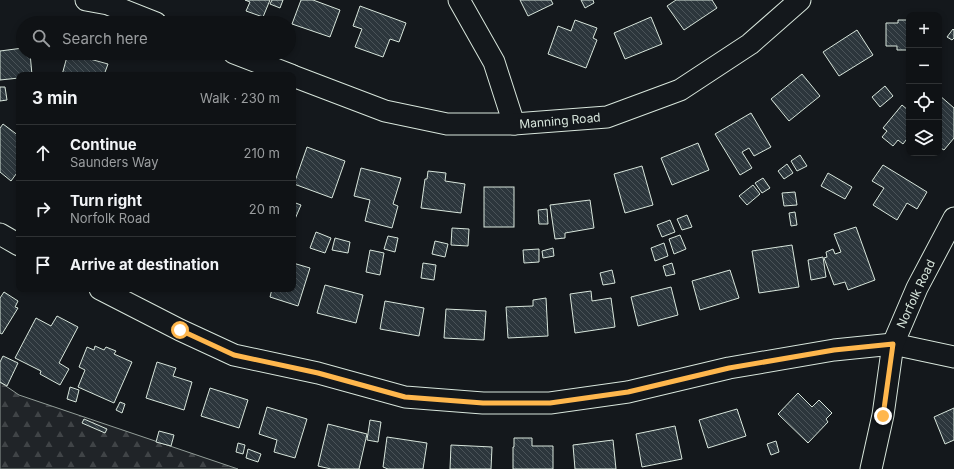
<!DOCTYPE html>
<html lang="en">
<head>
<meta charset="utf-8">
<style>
	:root { --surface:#0f1215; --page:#181b1e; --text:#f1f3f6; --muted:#9b9ea0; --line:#2f3234 }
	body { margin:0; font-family:Inter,sans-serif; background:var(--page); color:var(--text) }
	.controls { position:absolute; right:12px; top:12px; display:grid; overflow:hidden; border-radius:8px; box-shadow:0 2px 6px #0003 }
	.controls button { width:36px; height:36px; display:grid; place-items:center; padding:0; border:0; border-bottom:1px solid var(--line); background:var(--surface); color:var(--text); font:20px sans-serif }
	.stop { position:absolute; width:12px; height:12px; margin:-9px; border:3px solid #ffb74d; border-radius:50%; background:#fff }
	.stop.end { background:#ffb74d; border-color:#fff; box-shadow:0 1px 4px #0008 }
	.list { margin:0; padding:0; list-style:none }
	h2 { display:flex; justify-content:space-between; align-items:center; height:52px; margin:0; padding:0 16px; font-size:17px }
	h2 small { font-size:13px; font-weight:400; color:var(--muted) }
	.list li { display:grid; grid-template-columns:26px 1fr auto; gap:12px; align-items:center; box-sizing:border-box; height:56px; padding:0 16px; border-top:1px solid var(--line) }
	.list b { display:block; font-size:15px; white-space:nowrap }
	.list p { margin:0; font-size:13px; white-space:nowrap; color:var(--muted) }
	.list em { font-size:13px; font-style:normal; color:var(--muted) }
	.icon { flex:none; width:22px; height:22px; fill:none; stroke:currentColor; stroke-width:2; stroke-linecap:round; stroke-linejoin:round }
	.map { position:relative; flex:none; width:954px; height:469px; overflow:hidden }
	.search { position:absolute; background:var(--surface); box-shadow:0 2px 6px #0003; left:16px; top:16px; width:280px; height:44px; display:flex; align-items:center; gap:10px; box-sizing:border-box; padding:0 14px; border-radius:22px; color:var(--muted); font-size:15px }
	.panel { position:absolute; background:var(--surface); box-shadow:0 2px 6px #0003; left:16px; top:72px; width:280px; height:220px; border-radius:8px }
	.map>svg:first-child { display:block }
</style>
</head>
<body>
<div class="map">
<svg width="954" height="469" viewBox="0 0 954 469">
	<defs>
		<pattern id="forest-firs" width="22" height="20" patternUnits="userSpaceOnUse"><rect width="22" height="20" fill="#202428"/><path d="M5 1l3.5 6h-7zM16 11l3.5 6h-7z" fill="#404447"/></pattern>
		<pattern id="building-back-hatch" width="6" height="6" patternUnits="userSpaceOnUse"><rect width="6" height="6" fill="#2c363c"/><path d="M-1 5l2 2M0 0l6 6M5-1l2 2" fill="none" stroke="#4a5358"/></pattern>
	</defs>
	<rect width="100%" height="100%" fill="#14181c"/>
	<path fill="url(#forest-firs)" stroke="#939e99" d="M0 382 19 395 238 469H0Z"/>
	<g fill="url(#building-back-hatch)" stroke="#d8e6dc">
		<path d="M245 0H270L263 17 246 11 250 2Z"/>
		<path d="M272 0H283L280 8 270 4Z"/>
		<path d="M301 0H313L340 10 330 37 292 24Z"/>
		<path d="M520 0H551L553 4 528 16Z"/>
		<path d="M581 0H593L594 3 585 8Z"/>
		<path d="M676 0H712L717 8 684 30 667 6Z"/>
		<path d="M360 6 406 23 399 42 390 39 383 57 355 47 362 29 353 26Z"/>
		<path d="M651 17 662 44 625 59 614 33Z"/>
		<path d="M575 20 597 28 593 38 597 40 586 68 548 54 558 26 571 31Z"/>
		<path d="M898 20H909V50H897V46H886V23H898Z"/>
		<path d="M953 29 954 30V38L952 40 947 37Z"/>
		<path d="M857 30 873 55 839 76 823 52Z"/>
		<path d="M23 48V53H30L32 75H19V78L0 80V51Z"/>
		<path d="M68 53 108 64 104 75H62Z"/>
		<path d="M802 74 820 96 789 121 771 99Z"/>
		<path d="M885 86 893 96 880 107 872 97Z"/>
		<path d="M0 87H5L7 100 0 101Z"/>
		<path d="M939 95 954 108V138L944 150 939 147Z"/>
		<path d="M902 105 909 111V136L903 144 898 140 893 146 882 137 887 131 883 128Z"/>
		<path d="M751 113 771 147 754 156 749 148 742 152 752 168 740 175 715 134Z"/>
		<path d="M3 124 19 136V143L16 147 19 149V170L11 181 0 172V128Z"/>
		<path d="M698 143 709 170 672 185 661 158Z"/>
		<path d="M307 147 345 161 332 198 294 184Z"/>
		<path d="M800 155 807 166 797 171 791 161Z"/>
		<path d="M787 164 793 173 784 179 778 171Z"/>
		<path d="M883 165 927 192 917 209 907 203 897 220 873 205 884 188 872 181Z"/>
		<path d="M642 166 653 205 625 213 614 174Z"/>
		<path d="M361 168 401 178 393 204 398 206 392 228 365 221 370 200 354 196Z"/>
		<path d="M428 171 446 173 445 181 465 184 461 213 421 208 425 179H427Z"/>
		<path d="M828 173 852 187 845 199 821 186Z"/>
		<path d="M763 178 770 188 762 193 755 183Z"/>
		<path d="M753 185 760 194 747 205 739 196Z"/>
		<rect x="484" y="187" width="30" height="40"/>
		<path d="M795 192 797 205 784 206 782 193Z"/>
		<path d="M590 200 594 228 565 233V238L555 239 550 205Z"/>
		<path d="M293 202 301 205 295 219 293 218Z"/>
		<path d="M547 209 548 224H539L538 210Z"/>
		<path d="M795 212 797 225 791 226 789 213Z"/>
		<path d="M687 215 692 227 682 230 677 219Z"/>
		<path d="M670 220 675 232 662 237 657 225Z"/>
		<path d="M856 227 875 280 848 290 845 282 834 285 824 258 827 257 826 252 833 249 835 254 841 252 834 234Z"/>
		<path d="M452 228 469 229 468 246 451 245Z"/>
		<path d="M316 232 331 238 325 253 310 248Z"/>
		<path d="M680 235 686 249 674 254 669 239Z"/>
		<path d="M388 236 398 238 395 252 384 249Z"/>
		<path d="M335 238 350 242 348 253 332 250Z"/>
		<path d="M435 241 448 244 445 257 432 254Z"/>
		<path d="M664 243 668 256 655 261 651 248Z"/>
		<path d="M792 245 799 287 759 293 752 251Z"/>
		<path d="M553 248 554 256 543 258 542 251Z"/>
		<path d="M539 249V262L524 263 523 250Z"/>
		<path d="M370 250 384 253 380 275 366 272Z"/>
		<path d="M823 257 826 277 811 280 808 260Z"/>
		<path d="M293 263 310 268 298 306 270 297 272 289H293Z"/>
		<path d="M423 263 436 265 434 280 421 278Z"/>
		<path d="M672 263 675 274 666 276 663 266Z"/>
		<path d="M612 270 615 283 603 285 600 273Z"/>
		<path d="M730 270 739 298 700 310 692 281Z"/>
		<path d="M325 285 363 295 356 323 317 313Z"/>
		<path d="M671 287 678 315 638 326 631 297Z"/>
		<path d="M591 291 592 301 611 298 615 327 575 333 570 294Z"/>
		<path d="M4 292 18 301 15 307 18 308 2 334 0 333V298Z"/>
		<path d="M546 298 548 336 508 338 506 307 533 306V300Z"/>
		<path d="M385 301 424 308 419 336 380 329Z"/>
		<path d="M446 309 486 311 484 340 444 338Z"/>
		<path d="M57 316 78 327 59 363 69 369 60 385 40 374 41 371 15 358 36 318 51 326Z"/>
		<path d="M95 346 104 350 106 347 116 351 114 354 132 362 114 403 78 387 85 370 79 367 87 347 94 350Z"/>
		<path d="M3 356 18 363 7 386 0 382V362Z"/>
		<path d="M157 362 176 368 173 376 192 382 184 410 146 398Z"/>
		<path d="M70 387 79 390 76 402 67 399Z"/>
		<path d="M210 388 248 400 239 428 201 416Z"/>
		<path d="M798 393 812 407 819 400 832 413 826 419 828 422 808 443 778 414Z"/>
		<path d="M120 402 125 404 122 413 116 410Z"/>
		<path d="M267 407 307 419 295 458 274 452 277 440 259 434Z"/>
		<path d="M954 408V440L945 444 934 417Z"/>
		<path d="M737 409 746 436 708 448 699 420Z"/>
		<path d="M84 419 107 429 105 433 82 423Z"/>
		<path d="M370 420 381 422 378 442 367 440Z"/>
		<path d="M328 424 367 434 359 469H331L318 466Z"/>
		<path d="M675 426 682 459 642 467 636 434Z"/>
		<path d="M159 431 174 435 171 446 156 442Z"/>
		<path d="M387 437 427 443 423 469H388L383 467Z"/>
		<path d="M514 438H532V446H553V469H513V447H514Z"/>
		<path d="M613 440 616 469H575L573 445Z"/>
		<path d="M776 441 779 452 771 455 767 444Z"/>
		<path d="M238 443 245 445 243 454 236 452Z"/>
		<path d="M451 445 492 447 491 469H450Z"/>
		<path d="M248 449 261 454 258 462 246 458Z"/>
	</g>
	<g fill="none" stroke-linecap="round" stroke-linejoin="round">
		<defs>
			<g id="street">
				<path d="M86 0 108 4 156 23"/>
				<path d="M459 0 494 62 514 124"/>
				<path d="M234 53 291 75"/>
				<path d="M293 76 385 111 447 124H514L607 117 680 90 750 44 800 0"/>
				<path d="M0 234 19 245"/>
				<path d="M100 289 180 330 234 355 318 373 405 397 483 403H550L628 392 729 368 834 350 893 344 954 357"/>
				<path d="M871 469 883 415 893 344 917 288 954 218"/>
			</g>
		</defs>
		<use href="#street" stroke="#d8e6dc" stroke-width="23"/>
		<use href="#street" stroke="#14181c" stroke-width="21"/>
	</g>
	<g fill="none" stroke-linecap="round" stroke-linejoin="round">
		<path stroke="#ffb74d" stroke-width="5" d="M180 330 234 355 318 373 405 397 483 403H550L628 392 729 368 834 350 893 344 883 416"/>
	</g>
	<g text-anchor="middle" stroke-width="3" stroke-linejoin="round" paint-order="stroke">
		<g font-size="12" fill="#d8e6dc" stroke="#14181c">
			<text transform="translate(560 121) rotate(-5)" y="4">Manning Road</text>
			<text transform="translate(916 294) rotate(-65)" y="4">Norfolk Road</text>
		</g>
	</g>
</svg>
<div class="controls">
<button>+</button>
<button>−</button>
<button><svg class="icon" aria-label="locate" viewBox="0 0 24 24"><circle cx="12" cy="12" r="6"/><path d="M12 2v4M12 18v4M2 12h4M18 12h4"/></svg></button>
<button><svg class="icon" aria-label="layers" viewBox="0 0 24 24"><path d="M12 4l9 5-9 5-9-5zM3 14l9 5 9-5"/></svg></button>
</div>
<div class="stop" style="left:180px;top:330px"></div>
<div class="stop end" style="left:883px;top:416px"></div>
<div class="search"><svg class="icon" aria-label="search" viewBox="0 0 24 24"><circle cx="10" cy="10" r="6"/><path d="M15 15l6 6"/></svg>Search here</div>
<section class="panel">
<h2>3 min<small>Walk · 230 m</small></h2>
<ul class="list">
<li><svg class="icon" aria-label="ahead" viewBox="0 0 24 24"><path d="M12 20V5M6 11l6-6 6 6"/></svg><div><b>Continue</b><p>Saunders Way</p></div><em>210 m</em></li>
<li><svg class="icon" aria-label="right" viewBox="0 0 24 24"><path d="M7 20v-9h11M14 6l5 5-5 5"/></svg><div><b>Turn right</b><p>Norfolk Road</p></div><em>20 m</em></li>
<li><svg class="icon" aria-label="arrive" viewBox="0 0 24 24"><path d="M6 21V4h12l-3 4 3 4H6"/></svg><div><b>Arrive at destination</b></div></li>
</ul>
</section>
</div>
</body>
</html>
